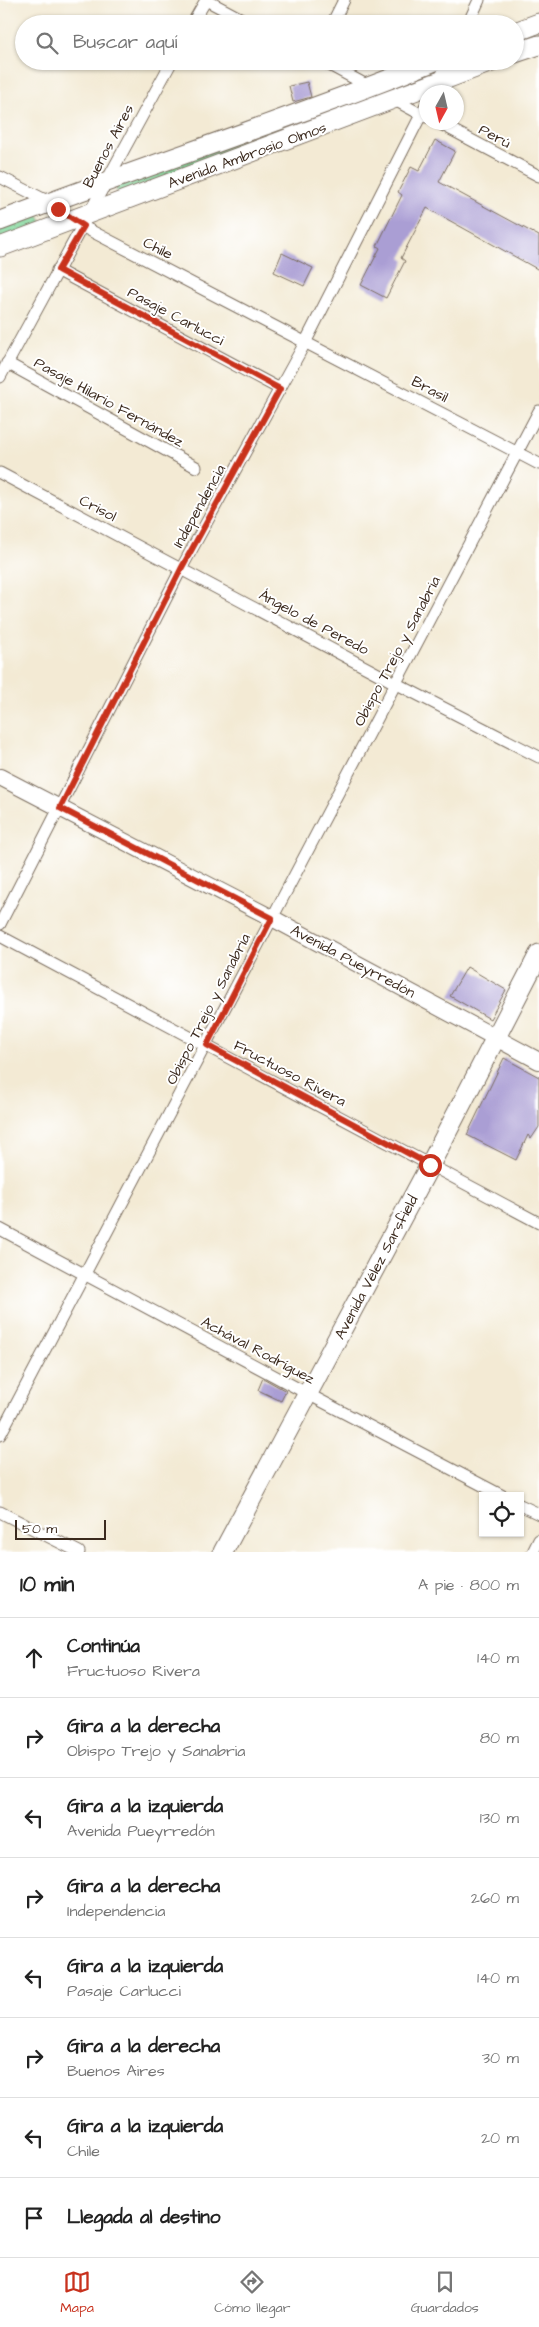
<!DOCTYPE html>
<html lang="es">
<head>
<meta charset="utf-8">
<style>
	:root { --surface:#fff; --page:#f6f6f6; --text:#222; --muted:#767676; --line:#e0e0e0; --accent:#c8321e }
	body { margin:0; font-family:"Architects Daughter",sans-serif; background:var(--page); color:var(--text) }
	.controls { position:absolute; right:15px; bottom:15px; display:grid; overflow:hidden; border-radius:0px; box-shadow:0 1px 4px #0004 }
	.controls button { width:45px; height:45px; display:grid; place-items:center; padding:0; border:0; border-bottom:1px solid var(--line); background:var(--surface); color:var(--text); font:25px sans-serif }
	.compass { position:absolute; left:419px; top:85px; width:45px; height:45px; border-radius:50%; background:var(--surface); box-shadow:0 1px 4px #0004; rotate:188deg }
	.scale { position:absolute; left:15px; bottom:12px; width:91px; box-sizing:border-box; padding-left:5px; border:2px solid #3b2a1e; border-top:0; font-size:14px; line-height:18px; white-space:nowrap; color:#3b2a1e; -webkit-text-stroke:4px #fff; paint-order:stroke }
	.stop { position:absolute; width:15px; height:15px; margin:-11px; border:4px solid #c8321e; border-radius:50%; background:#fff }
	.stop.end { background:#c8321e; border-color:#fff; box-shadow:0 1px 5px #0008 }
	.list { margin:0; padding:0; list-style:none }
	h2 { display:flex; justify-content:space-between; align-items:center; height:65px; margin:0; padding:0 20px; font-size:21px }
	h2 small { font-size:16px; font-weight:400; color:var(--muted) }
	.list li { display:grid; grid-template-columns:32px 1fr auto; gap:15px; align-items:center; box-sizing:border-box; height:80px; padding:0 20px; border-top:1px solid var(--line) }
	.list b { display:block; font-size:19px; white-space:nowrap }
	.list p { margin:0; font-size:16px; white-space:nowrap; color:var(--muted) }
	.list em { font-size:16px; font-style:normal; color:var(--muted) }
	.icon { flex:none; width:28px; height:28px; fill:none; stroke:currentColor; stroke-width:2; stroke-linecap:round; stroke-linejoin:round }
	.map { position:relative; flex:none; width:539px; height:1552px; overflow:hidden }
	.search { position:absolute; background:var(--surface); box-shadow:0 1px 4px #0004; left:15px; right:15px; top:15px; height:55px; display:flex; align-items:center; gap:12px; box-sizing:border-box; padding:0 18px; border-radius:28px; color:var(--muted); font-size:19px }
	.sheet { height:705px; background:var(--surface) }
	nav { display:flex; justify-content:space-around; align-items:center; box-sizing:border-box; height:70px; border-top:1px solid var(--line); background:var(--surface); font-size:14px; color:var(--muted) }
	nav a { display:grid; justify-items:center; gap:2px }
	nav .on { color:var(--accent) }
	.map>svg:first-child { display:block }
</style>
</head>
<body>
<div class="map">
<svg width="539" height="1552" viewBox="0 0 539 1552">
	<rect width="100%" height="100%" fill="#fff"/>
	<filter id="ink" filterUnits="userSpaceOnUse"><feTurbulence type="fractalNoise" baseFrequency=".02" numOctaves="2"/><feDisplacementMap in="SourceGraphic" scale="10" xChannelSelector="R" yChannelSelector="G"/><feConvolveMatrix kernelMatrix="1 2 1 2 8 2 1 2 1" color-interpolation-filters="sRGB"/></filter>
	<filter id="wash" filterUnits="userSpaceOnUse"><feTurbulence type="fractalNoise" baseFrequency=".0096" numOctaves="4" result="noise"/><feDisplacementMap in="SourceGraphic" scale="20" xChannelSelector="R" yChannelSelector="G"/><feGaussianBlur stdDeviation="1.12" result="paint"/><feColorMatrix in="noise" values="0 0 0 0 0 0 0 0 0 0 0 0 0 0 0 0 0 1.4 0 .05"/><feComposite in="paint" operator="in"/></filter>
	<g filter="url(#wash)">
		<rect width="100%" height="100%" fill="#f3ead4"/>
		<g fill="#7fd599" stroke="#5d805c">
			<path d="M376 90 380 98 118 194 115 186Z"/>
			<path d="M38 214 42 222 0 242V228Z"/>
		</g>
		<g id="blocks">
			<g fill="#aa9ed4">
				<path d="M307 82 311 97 293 102 289 86Z"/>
				<path d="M435 140 455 151 439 182 539 236V270L427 208 401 258 405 261 386 298 361 285 380 248 377 246 402 195 398 192 411 167 419 171Z"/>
				<path d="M282 253 313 268 304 286 274 272Z"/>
				<path d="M467 967 506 990 490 1019 450 996Z"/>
				<path d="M504 1058 539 1077V1127L531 1139 528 1135 516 1160 467 1135Z"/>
				<path d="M263 1378 286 1391 281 1401 258 1390Z"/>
			</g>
		</g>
	</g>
	<g filter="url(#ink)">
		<use href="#blocks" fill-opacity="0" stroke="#7b6d5e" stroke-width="1"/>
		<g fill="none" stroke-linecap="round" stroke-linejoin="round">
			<defs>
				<g id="minor">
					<path d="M206 0 251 24"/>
					<path d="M192 24 206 0"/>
					<path d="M332 24 344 0"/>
					<path d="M468 24 479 0"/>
					<path d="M322 61 372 88"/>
					<path d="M438 82 449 61"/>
					<path d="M391 98 426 117"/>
					<path d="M437 122 539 176"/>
					<path d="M0 177 49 202 72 221 539 464"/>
					<path d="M57 270 280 389"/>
					<path d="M7 363 196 467"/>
					<path d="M0 377 172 61"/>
					<path d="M0 473 397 684 539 757"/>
					<path d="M0 924 181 569 306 341 426 105"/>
					<path d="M0 936 539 1223"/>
					<path d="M0 1229 308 1394 503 1496"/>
					<path d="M0 1435 539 411"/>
					<path d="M520 1505 539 1514"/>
					<path d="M0 1512 79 1552"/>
					<path d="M533 1552 539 1540"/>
				</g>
				<path id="secondary" d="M0 777 272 918 539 1061"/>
				<g id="primary">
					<path d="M515 32 539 23"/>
					<path d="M515 53 539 45"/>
					<path d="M0 221C144 166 292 119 435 61"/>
					<path d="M0 247 494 61"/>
					<path d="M223 1552 430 1165 539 954"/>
				</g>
			</defs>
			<use href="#minor" stroke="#7b6d5e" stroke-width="13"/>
			<use href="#secondary" stroke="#7b6d5e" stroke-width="18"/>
			<use href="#primary" stroke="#7b6d5e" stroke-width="21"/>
			<use href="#minor" stroke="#fff" stroke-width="11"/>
			<use href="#secondary" stroke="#fff" stroke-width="16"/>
			<use href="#primary" stroke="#fff" stroke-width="19"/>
		</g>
	</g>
	<g fill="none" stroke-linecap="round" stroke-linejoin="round" filter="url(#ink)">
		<path stroke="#c8321e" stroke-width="6" d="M58 209 84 226 58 270 280 389 181 569 60 808 272 918 207 1045 430 1165"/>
	</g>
	<g text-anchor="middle" stroke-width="4" stroke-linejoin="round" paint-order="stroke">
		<g font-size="15" fill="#3b2a1e" stroke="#fff">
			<text transform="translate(495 136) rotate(28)" y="5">Perú</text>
			<text transform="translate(108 146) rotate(-62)" y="5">Buenos Aires</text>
			<text transform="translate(247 155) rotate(-20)" y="5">Avenida Ambrosio Olmos</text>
			<text transform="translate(158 248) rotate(27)" y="5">Chile</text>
			<text transform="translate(176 316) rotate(28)" y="5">Pasaje Carlucci</text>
			<text transform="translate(430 389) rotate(28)" y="5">Brasil</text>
			<text transform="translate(109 402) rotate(29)" y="5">Pasaje Hilario Fernández</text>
			<text transform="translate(199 506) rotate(-61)" y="5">Independencia</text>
			<text transform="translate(98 508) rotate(28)" y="5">Crisol</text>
			<text transform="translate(314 622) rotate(28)" y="5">Ángelo de Peredo</text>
			<text transform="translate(397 651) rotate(-62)" y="5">Obispo Trejo y Sanabria</text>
			<text transform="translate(353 961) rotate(28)" y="5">Avenida Pueyrredón</text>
			<text transform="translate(208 1009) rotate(-63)" y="5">Obispo Trejo y Sanabria</text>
			<text transform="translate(290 1073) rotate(28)" y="5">Fructuoso Rivera</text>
			<text transform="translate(376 1267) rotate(-62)" y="5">Avenida Vélez Sarsfield</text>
			<text transform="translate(258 1350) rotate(28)" y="5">Achával Rodríguez</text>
		</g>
	</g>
</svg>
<div class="controls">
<button><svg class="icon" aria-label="locate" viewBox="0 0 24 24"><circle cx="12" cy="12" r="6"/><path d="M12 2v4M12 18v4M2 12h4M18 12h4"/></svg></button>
</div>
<svg class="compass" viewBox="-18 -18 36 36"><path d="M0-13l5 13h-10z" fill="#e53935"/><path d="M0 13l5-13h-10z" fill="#767676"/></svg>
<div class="scale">50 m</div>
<div class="stop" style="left:430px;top:1165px"></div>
<div class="stop end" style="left:58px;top:209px"></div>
<div class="search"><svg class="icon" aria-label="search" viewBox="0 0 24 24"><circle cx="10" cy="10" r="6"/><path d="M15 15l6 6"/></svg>Buscar aquí</div>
</div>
<section class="sheet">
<h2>10 min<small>A pie · 800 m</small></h2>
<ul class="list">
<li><svg class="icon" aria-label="ahead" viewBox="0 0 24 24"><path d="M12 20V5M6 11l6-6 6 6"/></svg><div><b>Continúa</b><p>Fructuoso Rivera</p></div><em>140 m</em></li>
<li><svg class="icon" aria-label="right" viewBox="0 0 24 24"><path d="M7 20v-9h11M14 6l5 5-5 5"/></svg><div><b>Gira a la derecha</b><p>Obispo Trejo y Sanabria</p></div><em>80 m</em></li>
<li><svg class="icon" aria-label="left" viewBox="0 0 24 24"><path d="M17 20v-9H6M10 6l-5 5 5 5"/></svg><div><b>Gira a la izquierda</b><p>Avenida Pueyrredón</p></div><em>130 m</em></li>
<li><svg class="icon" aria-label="right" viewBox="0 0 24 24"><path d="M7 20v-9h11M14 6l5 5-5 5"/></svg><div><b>Gira a la derecha</b><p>Independencia</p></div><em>260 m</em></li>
<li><svg class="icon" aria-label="left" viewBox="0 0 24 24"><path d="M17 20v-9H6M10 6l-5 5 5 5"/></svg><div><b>Gira a la izquierda</b><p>Pasaje Carlucci</p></div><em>140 m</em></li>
<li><svg class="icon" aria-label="right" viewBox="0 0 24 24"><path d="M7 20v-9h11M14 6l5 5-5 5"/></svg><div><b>Gira a la derecha</b><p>Buenos Aires</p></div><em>30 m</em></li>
<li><svg class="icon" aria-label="left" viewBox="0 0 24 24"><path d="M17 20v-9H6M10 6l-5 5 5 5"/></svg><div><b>Gira a la izquierda</b><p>Chile</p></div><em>20 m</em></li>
<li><svg class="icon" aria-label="arrive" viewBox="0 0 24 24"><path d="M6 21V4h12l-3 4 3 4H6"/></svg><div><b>Llegada al destino</b></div></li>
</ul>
</section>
<nav>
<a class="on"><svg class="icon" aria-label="map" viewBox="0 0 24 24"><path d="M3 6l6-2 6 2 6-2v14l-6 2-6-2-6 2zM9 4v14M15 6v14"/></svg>Mapa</a>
<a><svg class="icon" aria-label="directions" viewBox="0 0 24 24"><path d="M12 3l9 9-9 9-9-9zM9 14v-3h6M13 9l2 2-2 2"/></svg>Cómo llegar</a>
<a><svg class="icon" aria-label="saved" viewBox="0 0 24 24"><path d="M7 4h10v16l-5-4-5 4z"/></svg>Guardados</a>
</nav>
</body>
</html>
